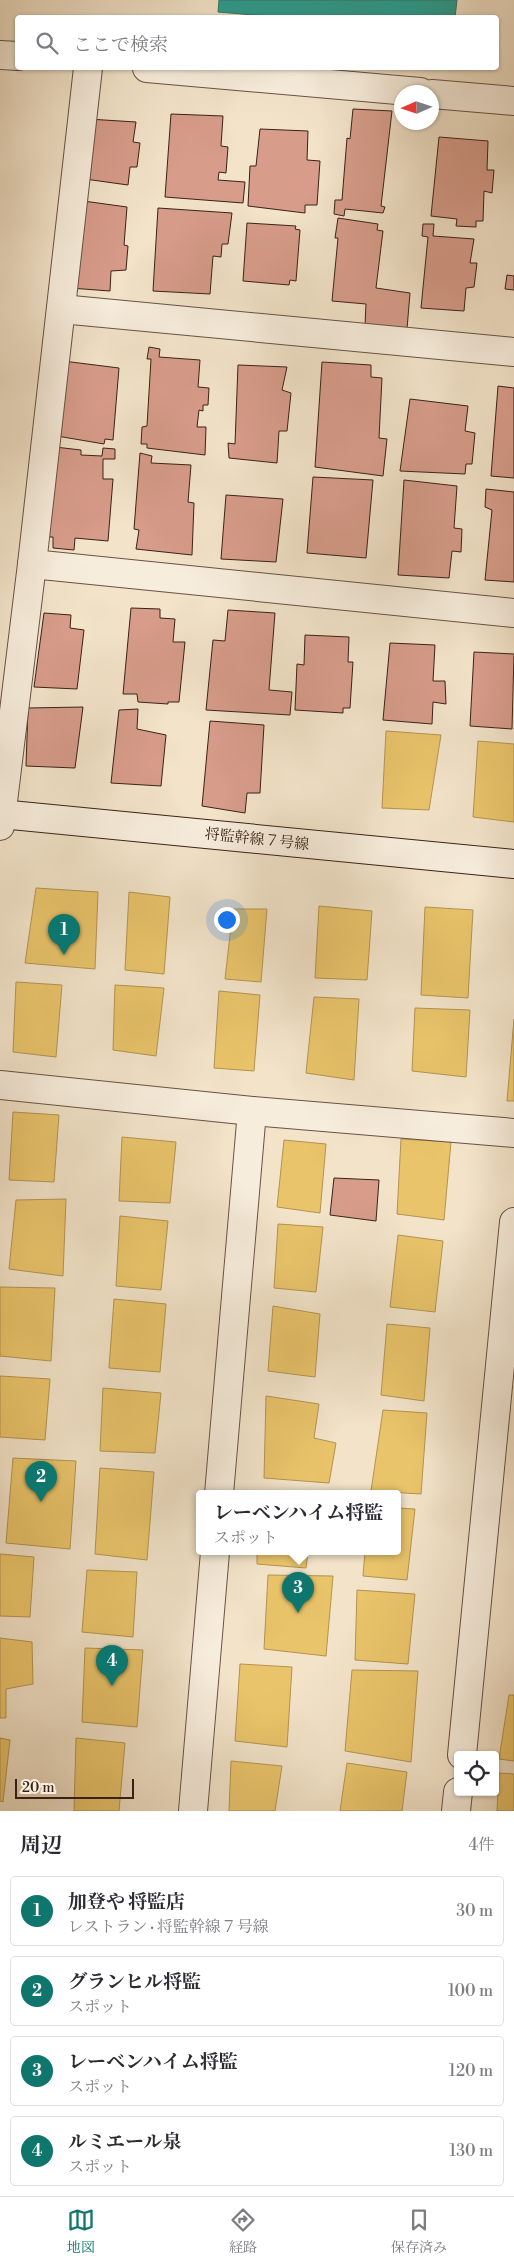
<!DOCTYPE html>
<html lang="ja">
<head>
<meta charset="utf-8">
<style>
	:root { --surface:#fff; --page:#f2f2f3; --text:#2b2b33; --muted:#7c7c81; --line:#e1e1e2; --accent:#0f766e }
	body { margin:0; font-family:"Libre Bodoni","Noto Serif JP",serif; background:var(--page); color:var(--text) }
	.controls { position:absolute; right:15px; bottom:15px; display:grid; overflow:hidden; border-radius:5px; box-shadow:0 1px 4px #0004 }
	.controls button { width:45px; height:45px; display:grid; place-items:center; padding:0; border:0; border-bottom:1px solid var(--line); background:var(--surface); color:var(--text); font:25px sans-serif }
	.compass { position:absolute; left:394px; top:85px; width:45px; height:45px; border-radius:50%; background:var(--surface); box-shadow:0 1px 4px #0004; rotate:267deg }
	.scale { position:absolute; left:15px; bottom:12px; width:119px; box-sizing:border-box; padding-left:5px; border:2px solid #3a2117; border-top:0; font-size:14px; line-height:18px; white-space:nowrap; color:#3a2117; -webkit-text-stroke:4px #f7eddc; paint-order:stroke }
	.you { position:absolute; left:226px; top:919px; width:18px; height:18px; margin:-12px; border:4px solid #fff; border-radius:50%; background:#1a73e8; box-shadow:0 0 0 8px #1a73e833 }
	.badge { display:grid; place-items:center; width:32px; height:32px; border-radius:50%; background:var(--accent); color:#fff; font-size:16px; font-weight:700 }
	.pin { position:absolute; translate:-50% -41px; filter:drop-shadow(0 1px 2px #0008) }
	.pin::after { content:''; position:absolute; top:26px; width:18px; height:15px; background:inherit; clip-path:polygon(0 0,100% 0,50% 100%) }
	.popup { position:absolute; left:196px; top:1490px; width:205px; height:65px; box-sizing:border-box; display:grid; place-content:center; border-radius:5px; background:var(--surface); filter:drop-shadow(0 1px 4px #0005); font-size:16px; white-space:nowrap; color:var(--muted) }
	.popup b { font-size:19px; color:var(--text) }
	.popup::after { content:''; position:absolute; left:50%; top:100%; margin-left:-10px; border:10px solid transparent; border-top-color:var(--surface) }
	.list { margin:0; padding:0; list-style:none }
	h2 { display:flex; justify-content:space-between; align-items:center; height:65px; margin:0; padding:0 20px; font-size:21px }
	h2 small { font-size:16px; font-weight:400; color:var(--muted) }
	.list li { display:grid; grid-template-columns:32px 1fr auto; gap:15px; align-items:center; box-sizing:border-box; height:70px; margin:0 10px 10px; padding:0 10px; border:1px solid var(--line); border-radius:5px }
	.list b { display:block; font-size:19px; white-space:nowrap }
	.list p { margin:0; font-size:16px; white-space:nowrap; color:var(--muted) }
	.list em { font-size:16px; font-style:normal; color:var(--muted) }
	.icon { flex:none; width:28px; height:28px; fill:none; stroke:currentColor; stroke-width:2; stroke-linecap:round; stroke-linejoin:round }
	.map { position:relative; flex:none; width:514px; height:1811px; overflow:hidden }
	.search { position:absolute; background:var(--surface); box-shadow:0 1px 4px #0004; left:15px; right:15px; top:15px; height:55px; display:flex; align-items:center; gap:12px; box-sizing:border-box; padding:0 18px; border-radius:5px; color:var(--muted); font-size:19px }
	.sheet { height:385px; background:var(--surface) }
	nav { display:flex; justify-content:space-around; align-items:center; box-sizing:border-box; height:70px; border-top:1px solid var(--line); background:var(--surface); font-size:14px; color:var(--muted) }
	nav a { display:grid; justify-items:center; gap:2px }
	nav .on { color:var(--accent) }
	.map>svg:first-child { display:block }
</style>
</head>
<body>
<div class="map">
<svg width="514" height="1811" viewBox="0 0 514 1811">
	<rect width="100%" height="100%" fill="#f2e3c9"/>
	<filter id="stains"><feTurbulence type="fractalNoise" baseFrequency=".004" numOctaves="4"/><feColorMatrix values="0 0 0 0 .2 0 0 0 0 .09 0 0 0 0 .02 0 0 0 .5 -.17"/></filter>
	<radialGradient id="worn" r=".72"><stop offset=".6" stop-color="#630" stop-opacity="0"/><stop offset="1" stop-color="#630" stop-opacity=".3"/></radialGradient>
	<g fill="#e9c46a" stroke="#b49351">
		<path d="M386 731 441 735 429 810 382 808Z"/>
		<path d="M478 741 514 744V822L473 817Z"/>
		<path d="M36 888 98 892 95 969 25 963Z"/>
		<path d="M129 892 170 897 164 974 125 970Z"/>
		<path d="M319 906 372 911 367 980 315 978Z"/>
		<path d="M425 907 473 910 468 998 421 995Z"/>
		<path d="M233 909H267L261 982 225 979Z"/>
		<path d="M16 982 62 985 56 1057 13 1052Z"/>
		<path d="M115 985 164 988 156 1056 113 1050Z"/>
		<path d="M219 991 260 995 254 1071 214 1068Z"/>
		<path d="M314 997 359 999 354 1080 306 1073Z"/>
		<path d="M415 1008 470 1010 466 1077 412 1071Z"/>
		<path d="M514 1019V1101H507Z"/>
		<path d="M13 1112 59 1115 54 1182 9 1180Z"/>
		<path d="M122 1137 176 1142 170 1203 119 1201Z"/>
		<path d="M401 1139 451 1142 444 1220 397 1214Z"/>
		<path d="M284 1140 326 1144 320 1213 277 1207Z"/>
		<path d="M66 1199 63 1276 9 1269 16 1200Z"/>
		<path d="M120 1216 168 1221 161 1290 116 1286Z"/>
		<path d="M278 1224 323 1227 316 1292 274 1288Z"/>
		<path d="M398 1235 443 1241 435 1312 390 1307Z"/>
		<path d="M0 1287 55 1288 51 1361 0 1356Z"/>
		<path d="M114 1299 166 1304 160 1372 109 1368Z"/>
		<path d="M273 1306 320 1314 315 1377 268 1371Z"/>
		<path d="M387 1324 430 1328 424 1401 381 1395Z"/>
		<path d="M0 1376 50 1379 45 1440 0 1437Z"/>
		<path d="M103 1388 161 1393 155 1453 100 1451Z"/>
		<path d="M266 1396 319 1404 314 1438 336 1443 329 1483 264 1478Z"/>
		<path d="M383 1410 427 1413 421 1494 371 1491Z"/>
		<path d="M13 1458 76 1461 70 1549 6 1543Z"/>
		<path d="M100 1468 154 1472 147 1560 95 1554Z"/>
		<path d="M397 1508 415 1509 407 1580 363 1576 365 1552H397Z"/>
		<path d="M257 1552H308L306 1568 257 1564Z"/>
		<path d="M0 1554 34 1557 30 1617 0 1616Z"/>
		<path d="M87 1570 137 1572 133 1637 82 1632Z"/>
		<path d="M268 1575 333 1576 326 1656 264 1649Z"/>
		<path d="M357 1590 415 1594 408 1664 355 1660Z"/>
		<path d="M0 1638 32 1642 33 1684 6 1689V1718H0Z"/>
		<path d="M85 1648 143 1650 137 1727 82 1722Z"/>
		<path d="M240 1664 292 1667 287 1747 235 1741Z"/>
		<path d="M352 1670 418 1671 411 1762 345 1751Z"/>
		<path d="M509 1695H514V1761L499 1759Z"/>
		<path d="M0 1738 10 1740 3 1802 0 1801Z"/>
		<path d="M76 1738 125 1743 119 1811H74Z"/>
		<path d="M231 1761 282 1766 275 1811H229Z"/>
		<path d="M347 1763 407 1772 402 1811H340Z"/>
		<path d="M499 1773 514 1774V1811H497Z"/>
	</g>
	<path fill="#2a9d8f" stroke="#2f786b" d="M219 0H457L455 18H289L218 12Z"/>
	<g fill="#d79c8a" stroke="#3a2117">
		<path d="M353 109 392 111 381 206 385 207 383 213 345 209 344 216 334 214 335 200H342L347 138 350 139Z"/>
		<path d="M171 114 223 116 221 146 228 147 226 173 219 172 218 180 245 182 243 203 165 197Z"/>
		<path d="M88 119 136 122 133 142 140 143 137 167H130L128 185 85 179Z"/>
		<path d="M260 129 308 131 307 160 320 161 317 205H305V213L248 206 250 166H256Z"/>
		<path d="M439 137 488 141 487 170H494L492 193 484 191 483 221H476V227L456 226 457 219 431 216Z"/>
		<path d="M76 200 127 207 124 245 128 246 126 270 111 271 110 291 70 288Z"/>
		<path d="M158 208 232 213 228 244H222L221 257 213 256 210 294 153 291Z"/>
		<path d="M338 218 378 224 377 230 383 231 376 288 410 293 407 329 365 325 366 304 332 301 338 238H335Z"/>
		<path d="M247 223 296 226 295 229 300 230 296 281 290 280 289 285 243 281Z"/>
		<path d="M423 224H434L433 236 474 239 470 263H477L474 287 466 288 464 311 421 308 428 237 422 236Z"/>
		<path d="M507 275 514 276V290L505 289Z"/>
		<path d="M149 347 160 349 159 357 200 360 198 387 209 388 208 405H203V411L199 410 197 427H206L205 455 147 448V444H141L142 427 147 426 151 359H147Z"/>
		<path d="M63 361 119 368 113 440 105 439 104 444 57 436Z"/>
		<path d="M322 362 371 365V377L382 378 379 438 387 439 383 476 315 467Z"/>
		<path d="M238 365 287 367 282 390 291 393 287 431H279L277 463 229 458 228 443 235 444Z"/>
		<path d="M498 386 514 388V478L491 476Z"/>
		<path d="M410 399 468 406 465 431 475 433 472 464H466L465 474 400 471Z"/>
		<path d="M55 447 81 450V455L102 456 103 448 115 449V459H103V479H113L108 541 75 538 74 550 53 548V537H48Z"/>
		<path d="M140 453 152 456 151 463 191 465 188 502 194 503 192 555 136 549 139 530 134 529Z"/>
		<path d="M313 477 373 480 366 558 307 553Z"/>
		<path d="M404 480 457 486 454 528 462 529 461 552 452 551 449 578 398 575Z"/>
		<path d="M486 489 514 492V582L485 580 492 510 485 507Z"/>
		<path d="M226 495 283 499 276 562 221 559Z"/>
		<path d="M131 608 160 609V618L175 619 173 642H185L179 702H168V704L138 702 137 694H123Z"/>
		<path d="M228 610 275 613 269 690 292 692 290 715 206 710 213 640 225 641Z"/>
		<path d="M44 613 71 615 70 628 84 630 77 689 34 687Z"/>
		<path d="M305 635 349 637 348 662H353L350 708H343V713L295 710 297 664 304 665Z"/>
		<path d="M390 643 435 645 433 681H445L446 704 433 702 432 724 383 720Z"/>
		<path d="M474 652 514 654 512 729 470 726Z"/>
		<path d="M83 707 75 768 26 766 28 708Z"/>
		<path d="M138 709 137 729 166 735 161 786 111 783 119 710Z"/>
		<path d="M210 721 264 725 260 793H247L245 813 202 806Z"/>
		<path d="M334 1178 379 1180 376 1221 330 1215Z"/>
	</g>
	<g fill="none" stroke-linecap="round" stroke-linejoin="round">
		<defs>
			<g id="street">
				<path d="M0 55 18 56"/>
				<path d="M147 68 420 92"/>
				<path d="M432 94 514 101"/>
				<path d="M61 309 514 352"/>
				<path d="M32 564 514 613"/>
				<path d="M0 826 32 564 88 68"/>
				<path d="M0 1085 252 1111 514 1133"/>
				<path d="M219 1494 252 1111"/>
				<path d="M462 1755 514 1222"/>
				<path d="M193 1811 215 1552"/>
				<path d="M456 1811 458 1792"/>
			</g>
			<path id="secondary" d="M0 814 514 864"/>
		</defs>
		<use href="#street" stroke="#685244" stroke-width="30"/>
		<use href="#secondary" stroke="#3a2117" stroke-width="30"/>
		<use href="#street" stroke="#f7eddc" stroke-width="28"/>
		<use href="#secondary" stroke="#f7eddc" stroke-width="28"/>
	</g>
	<g text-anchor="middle" stroke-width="5" stroke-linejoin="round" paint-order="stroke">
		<g font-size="15" fill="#3a2117" stroke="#f7eddc">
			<text transform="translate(257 839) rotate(6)" y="5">将監幹線７号線</text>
		</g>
	</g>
	<rect width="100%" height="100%" filter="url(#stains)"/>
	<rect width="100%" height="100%" fill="url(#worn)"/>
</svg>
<div class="controls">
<button><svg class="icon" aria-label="locate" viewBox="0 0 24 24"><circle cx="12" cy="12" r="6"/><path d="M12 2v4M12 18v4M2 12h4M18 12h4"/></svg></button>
</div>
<svg class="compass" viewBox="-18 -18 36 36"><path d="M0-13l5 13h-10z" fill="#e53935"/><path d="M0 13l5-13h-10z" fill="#7c7c81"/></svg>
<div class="scale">20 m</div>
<div class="you"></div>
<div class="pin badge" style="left:64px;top:955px">1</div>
<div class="pin badge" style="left:41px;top:1502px">2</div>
<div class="pin badge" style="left:298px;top:1613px">3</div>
<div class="popup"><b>レーベンハイム将監</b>スポット</div>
<div class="pin badge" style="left:112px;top:1686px">4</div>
<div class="search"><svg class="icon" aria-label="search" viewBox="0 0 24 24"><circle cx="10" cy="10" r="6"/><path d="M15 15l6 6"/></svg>ここで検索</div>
</div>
<section class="sheet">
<h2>周辺<small>4件</small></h2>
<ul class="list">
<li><span class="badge">1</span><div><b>加登や 将監店</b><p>レストラン · 将監幹線７号線</p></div><em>30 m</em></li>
<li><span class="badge">2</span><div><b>グランヒル将監</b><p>スポット</p></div><em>100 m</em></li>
<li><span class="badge">3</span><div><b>レーベンハイム将監</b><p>スポット</p></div><em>120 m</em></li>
<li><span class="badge">4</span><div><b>ルミエール泉</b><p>スポット</p></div><em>130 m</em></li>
</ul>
</section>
<nav>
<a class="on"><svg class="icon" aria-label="map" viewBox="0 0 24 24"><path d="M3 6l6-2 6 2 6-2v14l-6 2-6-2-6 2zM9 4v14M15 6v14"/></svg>地図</a>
<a><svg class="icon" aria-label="directions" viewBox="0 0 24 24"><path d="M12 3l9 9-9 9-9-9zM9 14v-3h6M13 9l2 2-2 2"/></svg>経路</a>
<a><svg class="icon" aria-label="saved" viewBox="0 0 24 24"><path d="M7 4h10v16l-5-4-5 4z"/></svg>保存済み</a>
</nav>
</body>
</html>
